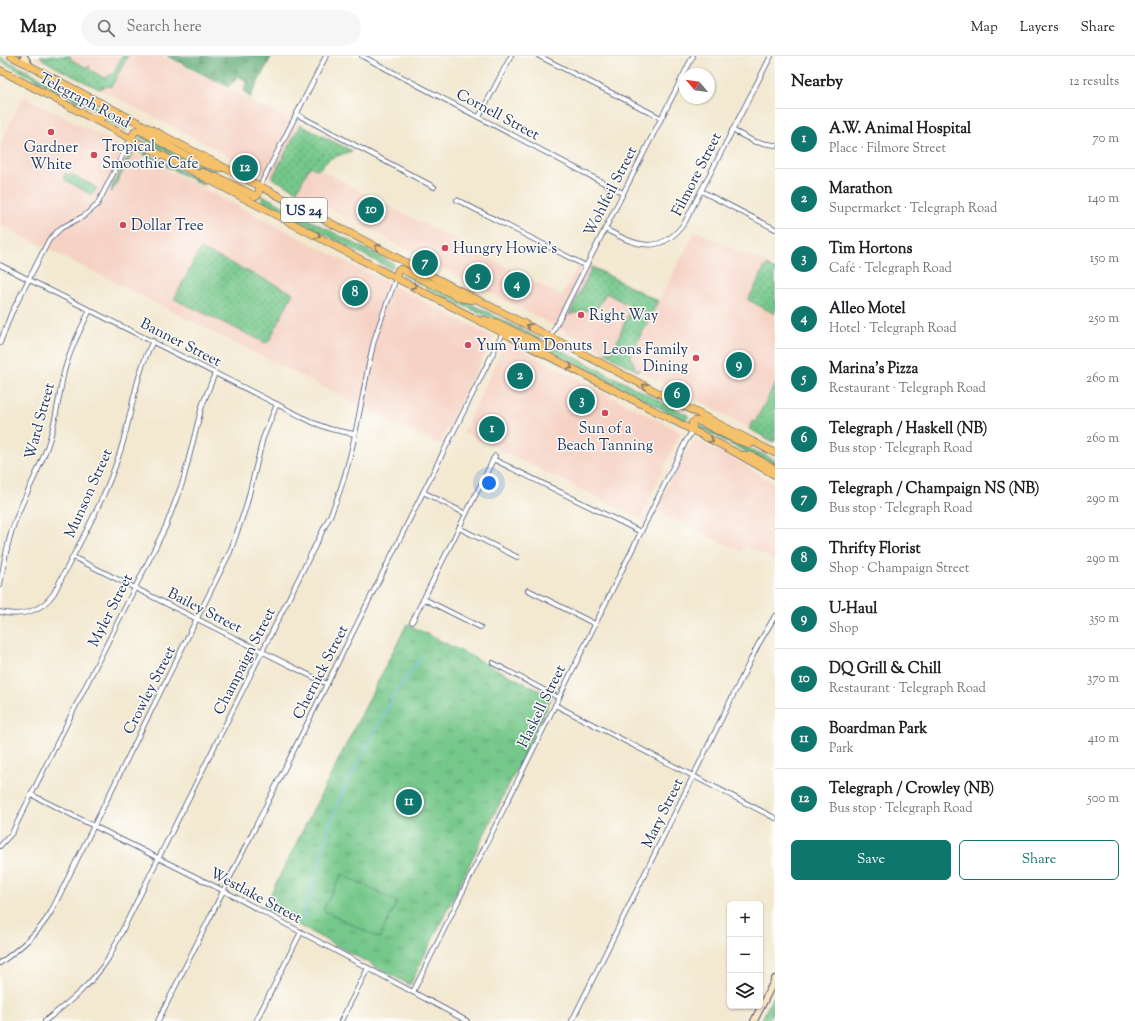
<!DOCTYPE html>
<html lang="en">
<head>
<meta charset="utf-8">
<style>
	:root { --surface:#fff; --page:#f6f6f6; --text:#202124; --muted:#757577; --line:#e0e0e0; --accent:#0f766e }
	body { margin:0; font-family:"Sorts Mill Goudy",serif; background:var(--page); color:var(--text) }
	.controls { position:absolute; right:12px; bottom:12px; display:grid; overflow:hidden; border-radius:6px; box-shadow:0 1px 3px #0004 }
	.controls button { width:36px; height:36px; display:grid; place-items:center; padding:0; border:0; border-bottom:1px solid var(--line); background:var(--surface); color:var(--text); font:20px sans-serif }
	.compass { position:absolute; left:679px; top:12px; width:36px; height:36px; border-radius:50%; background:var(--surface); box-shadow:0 1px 3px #0004; rotate:299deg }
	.you { position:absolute; left:489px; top:427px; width:14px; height:14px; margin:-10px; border:3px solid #fff; border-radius:50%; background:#1a73e8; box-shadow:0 0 0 6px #1a73e833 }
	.badge { display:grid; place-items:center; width:26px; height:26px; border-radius:50%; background:var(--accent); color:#fff; font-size:13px; font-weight:700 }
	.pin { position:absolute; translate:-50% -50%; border:2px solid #fff; box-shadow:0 1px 4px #0006 }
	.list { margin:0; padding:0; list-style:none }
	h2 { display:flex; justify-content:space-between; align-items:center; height:52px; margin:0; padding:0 16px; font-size:17px }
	h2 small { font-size:13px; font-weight:400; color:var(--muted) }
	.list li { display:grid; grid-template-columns:26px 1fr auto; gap:12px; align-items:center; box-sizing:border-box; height:60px; padding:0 16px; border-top:1px solid var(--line) }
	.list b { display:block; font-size:15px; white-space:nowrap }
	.list p { margin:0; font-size:13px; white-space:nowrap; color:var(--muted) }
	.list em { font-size:13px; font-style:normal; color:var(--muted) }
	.actions { display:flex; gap:8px; padding:12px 16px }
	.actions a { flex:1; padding:9px 0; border:1px solid var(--accent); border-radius:6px; text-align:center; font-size:14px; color:var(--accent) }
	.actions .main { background:var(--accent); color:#fff }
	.icon { flex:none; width:22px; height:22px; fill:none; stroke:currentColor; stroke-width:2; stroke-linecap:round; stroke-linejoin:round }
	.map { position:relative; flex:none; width:775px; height:965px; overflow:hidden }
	header { display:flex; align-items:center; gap:24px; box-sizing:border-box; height:56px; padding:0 20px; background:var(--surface); border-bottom:1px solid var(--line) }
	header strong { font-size:19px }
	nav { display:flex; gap:22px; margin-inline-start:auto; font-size:14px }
	.search { width:280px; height:36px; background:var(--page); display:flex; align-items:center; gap:10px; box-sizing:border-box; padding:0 14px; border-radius:22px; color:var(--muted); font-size:15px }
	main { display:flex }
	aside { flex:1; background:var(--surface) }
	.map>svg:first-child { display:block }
</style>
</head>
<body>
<header>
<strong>Map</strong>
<div class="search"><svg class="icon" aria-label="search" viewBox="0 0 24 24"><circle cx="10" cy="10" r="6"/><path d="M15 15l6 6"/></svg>Search here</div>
<nav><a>Map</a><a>Layers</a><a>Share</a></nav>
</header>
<main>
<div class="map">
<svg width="775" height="965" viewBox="0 0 775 965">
	<defs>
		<pattern id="grass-dots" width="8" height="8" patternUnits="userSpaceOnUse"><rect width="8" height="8" fill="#75c78a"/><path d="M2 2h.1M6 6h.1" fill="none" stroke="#5fa274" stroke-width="1.8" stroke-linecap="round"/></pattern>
		<pattern id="forest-firs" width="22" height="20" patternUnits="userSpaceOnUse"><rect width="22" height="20" fill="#60ac76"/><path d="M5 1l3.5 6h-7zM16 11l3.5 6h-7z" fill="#4e8c64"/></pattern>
		<pattern id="park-tufts" width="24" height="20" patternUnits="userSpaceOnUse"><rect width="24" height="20" fill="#75c78a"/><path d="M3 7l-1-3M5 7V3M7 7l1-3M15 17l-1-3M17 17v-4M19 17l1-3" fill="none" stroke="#5fa274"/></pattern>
	</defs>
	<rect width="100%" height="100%" fill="#fdfcf7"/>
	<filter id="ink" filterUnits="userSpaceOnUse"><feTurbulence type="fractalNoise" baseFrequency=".025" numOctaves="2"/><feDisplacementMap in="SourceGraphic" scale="8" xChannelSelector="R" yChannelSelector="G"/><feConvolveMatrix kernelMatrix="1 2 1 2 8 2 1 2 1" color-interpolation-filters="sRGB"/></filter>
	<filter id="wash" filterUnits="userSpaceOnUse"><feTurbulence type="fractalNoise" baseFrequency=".012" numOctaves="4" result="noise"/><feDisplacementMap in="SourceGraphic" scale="16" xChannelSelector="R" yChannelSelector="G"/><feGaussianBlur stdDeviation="0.9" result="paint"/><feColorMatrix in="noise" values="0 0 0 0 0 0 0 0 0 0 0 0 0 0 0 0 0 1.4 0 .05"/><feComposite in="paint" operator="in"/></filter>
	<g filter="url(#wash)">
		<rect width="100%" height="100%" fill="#f3e8d0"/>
		<g fill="#f6d2c4">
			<path d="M33 0H163L302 70 288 97 562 240 581 204 659 245 695 175 767 208 775 213V385L121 44Z"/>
			<path d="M23 40 493 281 439 389 0 169V89Z"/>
			<path d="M506 286 681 376 640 462 463 376Z"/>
			<path d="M697 384 744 409 775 428V504L745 489 741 496 655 454 692 386Z"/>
		</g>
		<g fill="url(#grass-dots)" stroke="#487b74">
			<path d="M40 0H71L70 3 87 12 90 9 89 13 106 23 108 19 113 18 122 0H128L111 31 108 30 99 33C87 27 46 8 40 0Z"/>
			<path d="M0 1 97 51V53H93L0 5Z"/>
			<path d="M109 58 130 69 126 74 105 63Z"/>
			<path d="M300 69 352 95 331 102 318 114 310 110 297 135 272 122Z"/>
			<path d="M139 78 142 80 143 79 192 105 252 133V135L180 103 140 81Z"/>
			<path d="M136 92 201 125 204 130 133 93Z"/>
			<path d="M132 94 134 95 111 137 112 130Z"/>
			<path d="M65 117 69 119 71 118 97 132 93 138H90L65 124 63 122Z"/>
			<path d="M264 140 394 208 391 213 261 145Z"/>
			<path d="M200 193H201L293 237 269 285 266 287 174 243Z"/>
			<path d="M766 209 775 214V258L748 244Z"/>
			<path d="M592 211 658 245 630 301 635 309 634 310V312L637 314 639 313 638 315 604 297 607 295 610 296 614 294 623 270 632 251 606 237 598 251 569 259Z"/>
			<path d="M403 217 488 256 542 284V285L453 245 402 219Z"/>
			<path d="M555 291 672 351 689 360 685 365 551 295Z"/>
			<path d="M775 328V385L774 386 749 373 752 365 755 366Z"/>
			<path d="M698 370 701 371 702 370 734 386 775 404V411L697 371Z"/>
			<path d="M775 941V951L768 965H761L772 942Z"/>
		</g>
		<path fill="url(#forest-firs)" stroke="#3e6e6a" d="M167 0H269L271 1 250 42 244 36 246 25 239 20 228 31Z"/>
		<path fill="url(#park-tufts)" stroke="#487b74" d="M407 568 552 641 410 929 264 851Z"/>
		<path fill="#75c78a" stroke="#487b74" d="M342 818 397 846 379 882 323 854Z"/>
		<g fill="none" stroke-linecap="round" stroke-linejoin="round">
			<path stroke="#72bdeb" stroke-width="1.5" d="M301 865 307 849 333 760 343 735 397 635 420 603"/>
		</g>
	</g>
	<g filter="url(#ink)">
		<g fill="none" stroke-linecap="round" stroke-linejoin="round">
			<defs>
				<g id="street">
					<path d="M362 0 623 137"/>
					<path d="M539 0 661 62"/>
					<path d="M296 58 434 131"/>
					<path d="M479 61 511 0"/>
					<path d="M732 74 755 86 775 89"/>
					<path d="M260 130 326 0"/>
					<path d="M701 135 775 173"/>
					<path d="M457 144 586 210"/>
					<path d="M605 173C635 189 661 201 685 166L771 0"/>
					<path d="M0 209 314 367 330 373 354 378"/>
					<path d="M550 281 693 0"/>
					<path d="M0 287 11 258 49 184 61 172 84 160 97 149 131 83"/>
					<path d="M493 403 641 476"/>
					<path d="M423 436 466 458"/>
					<path d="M459 472 517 501"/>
					<path d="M73 501 327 628"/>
					<path d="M0 529C4 506 8 482 17 460 27 434 42 410 50 382 57 360 59 338 64 316 70 294 80 274 90 254"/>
					<path d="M528 534 595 568"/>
					<path d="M424 543 480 571"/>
					<path d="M0 556C21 561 41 556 54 537 76 493 104 446 119 399 132 361 134 321 153 285"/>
					<path d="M412 566 495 400"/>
					<path d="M493 607 559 642"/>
					<path d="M555 649 775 762"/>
					<path d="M32 739 224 835 467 965"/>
					<path d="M0 790 12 777 166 470 183 425 202 350 215 317"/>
					<path d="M0 907C20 892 38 878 51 856L230 496 246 451 263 382 277 348"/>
					<path d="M413 936 686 385 693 374"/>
					<path d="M45 965C69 946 91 929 108 903L330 460C355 404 360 343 374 285 380 264 389 243 396 222"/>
					<path d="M158 965 503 277"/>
					<path d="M256 965 301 876"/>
					<path d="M341 965 368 912"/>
					<path d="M572 965 758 589 775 560"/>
				</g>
				<g id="secondary">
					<path d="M24 0 30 10"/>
					<path d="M754 965 775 923"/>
				</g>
				<g id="primary">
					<path d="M11 0 451 230 775 397"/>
					<path d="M0 14 396 222 731 394 775 419"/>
					<path d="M96 64 104 60 108 51"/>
					<path d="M131 83 135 75 139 74C166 87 191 107 221 112"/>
					<path d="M202 116 221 123 255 140 258 139 260 130"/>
					<path d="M396 222 398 214 401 213 461 242 472 244"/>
					<path d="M483 264 497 267 545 291 548 289 549 281"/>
					<path d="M693 374 692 367 695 365H698C716 372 730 384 750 388"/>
					<path d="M744 399 752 400 775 413"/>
				</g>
			</defs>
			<use href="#street" stroke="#3b4b6f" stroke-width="5.5"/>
			<use href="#secondary" stroke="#3b4b6f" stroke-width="8"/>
			<use href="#primary" stroke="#3b4b6f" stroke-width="8"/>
			<use href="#street" stroke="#fff" stroke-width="4"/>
			<use href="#secondary" stroke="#fbe6c4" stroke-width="6"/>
			<use href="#primary" stroke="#f5c16b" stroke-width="7"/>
		</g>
		<defs><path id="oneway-chevron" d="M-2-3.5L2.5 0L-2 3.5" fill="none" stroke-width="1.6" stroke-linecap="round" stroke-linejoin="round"/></defs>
		<g stroke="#7d7164">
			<use href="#oneway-chevron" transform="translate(318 180) rotate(28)"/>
			<use href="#oneway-chevron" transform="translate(377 191) rotate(-153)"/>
			<use href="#oneway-chevron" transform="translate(414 230) rotate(26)"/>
			<use href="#oneway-chevron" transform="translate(529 270) rotate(-153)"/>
			<use href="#oneway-chevron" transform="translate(570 311) rotate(27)"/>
			<use href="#oneway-chevron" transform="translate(645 330) rotate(-152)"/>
			<use href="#oneway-chevron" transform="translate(711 384) rotate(27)"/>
		</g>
	</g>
	<g fill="#d1495b" stroke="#fdfcf7" stroke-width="1.5">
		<circle cx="51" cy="76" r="4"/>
		<circle cx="94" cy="99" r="4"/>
		<circle cx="123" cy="169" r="4"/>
		<circle cx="445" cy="192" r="4"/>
		<circle cx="581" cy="259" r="4"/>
		<circle cx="468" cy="289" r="4"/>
		<circle cx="696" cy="302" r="4"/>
		<circle cx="605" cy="357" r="4"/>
	</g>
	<g text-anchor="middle" stroke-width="3" stroke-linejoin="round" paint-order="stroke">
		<rect fill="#fdfcf7" stroke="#5f6c8c" stroke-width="1" x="281" y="142" width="46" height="24" rx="3"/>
		<g font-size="14" font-weight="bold" fill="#1b2f5e">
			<text x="304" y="159">US 24</text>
		</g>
		<g font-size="15" fill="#1b2f5e" stroke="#fdfcf7">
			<text transform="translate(85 44) rotate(28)" y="5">Telegraph Road</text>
			<text transform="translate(498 58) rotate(28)" y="5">Cornell Street</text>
			<text transform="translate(696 118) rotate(-63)" y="5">Filmore Street</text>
			<text transform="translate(610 135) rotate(-63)" y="5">Wohlfeil Street</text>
			<text transform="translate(181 286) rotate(27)" y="5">Banner Street</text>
			<text transform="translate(39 365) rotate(-75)" y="5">Ward Street</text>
			<text transform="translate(88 437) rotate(-66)" y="5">Munson Street</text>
			<text transform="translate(110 554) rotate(-63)" y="5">Myler Street</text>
			<text transform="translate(205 554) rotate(27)" y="5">Bailey Street</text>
			<text transform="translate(244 605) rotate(-63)" y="5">Champaign Street</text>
			<text transform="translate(320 616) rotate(-63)" y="5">Chernick Street</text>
			<text transform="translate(149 634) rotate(-63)" y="5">Crowley Street</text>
			<text transform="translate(541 650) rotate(-64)" y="5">Haskell Street</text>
			<text transform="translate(662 757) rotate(-64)" y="5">Mary Street</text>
			<text transform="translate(256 839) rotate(28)" y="5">Westlake Street</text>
		</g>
		<g font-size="15" fill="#1b2f5e" stroke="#fdfcf7" text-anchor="start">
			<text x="102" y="95">Tropical<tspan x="102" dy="17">Smoothie Cafe</tspan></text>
			<text x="51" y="96" text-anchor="middle">Gardner<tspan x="51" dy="17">White</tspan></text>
			<text x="131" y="174">Dollar Tree</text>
			<text x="453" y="197">Hungry Howie's</text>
			<text x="589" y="264">Right Way</text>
			<text x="476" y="294">Yum Yum Donuts</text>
			<text x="688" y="298" text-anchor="end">Leons Family<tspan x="688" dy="17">Dining</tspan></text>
			<text x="605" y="377" text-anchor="middle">Sun of a<tspan x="605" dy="17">Beach Tanning</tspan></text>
		</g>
	</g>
</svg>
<div class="controls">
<button>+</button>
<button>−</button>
<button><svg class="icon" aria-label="layers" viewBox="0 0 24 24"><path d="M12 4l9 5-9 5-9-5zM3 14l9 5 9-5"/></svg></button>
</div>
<svg class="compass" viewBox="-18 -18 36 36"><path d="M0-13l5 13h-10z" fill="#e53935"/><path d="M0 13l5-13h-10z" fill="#757577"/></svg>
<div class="you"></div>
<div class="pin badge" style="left:492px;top:373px">1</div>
<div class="pin badge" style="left:520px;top:320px">2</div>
<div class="pin badge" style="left:582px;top:345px">3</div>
<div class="pin badge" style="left:517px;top:229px">4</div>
<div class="pin badge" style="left:478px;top:221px">5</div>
<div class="pin badge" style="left:677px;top:339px">6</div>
<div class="pin badge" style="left:425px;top:207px">7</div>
<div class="pin badge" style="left:355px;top:237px">8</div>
<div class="pin badge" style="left:739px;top:309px">9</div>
<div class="pin badge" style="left:371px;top:154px">10</div>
<div class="pin badge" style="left:409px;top:746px">11</div>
<div class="pin badge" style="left:245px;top:112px">12</div>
</div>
<aside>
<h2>Nearby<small>12 results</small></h2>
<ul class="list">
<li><span class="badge">1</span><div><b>A.W. Animal Hospital</b><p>Place · Filmore Street</p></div><em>70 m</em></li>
<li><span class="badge">2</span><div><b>Marathon</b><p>Supermarket · Telegraph Road</p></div><em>140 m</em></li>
<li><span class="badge">3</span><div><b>Tim Hortons</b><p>Café · Telegraph Road</p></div><em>150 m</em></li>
<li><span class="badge">4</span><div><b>Alleo Motel</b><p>Hotel · Telegraph Road</p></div><em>250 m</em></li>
<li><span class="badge">5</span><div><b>Marina's Pizza</b><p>Restaurant · Telegraph Road</p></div><em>260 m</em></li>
<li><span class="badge">6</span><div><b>Telegraph / Haskell (NB)</b><p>Bus stop · Telegraph Road</p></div><em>260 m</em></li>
<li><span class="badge">7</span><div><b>Telegraph / Champaign NS (NB)</b><p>Bus stop · Telegraph Road</p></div><em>290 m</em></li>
<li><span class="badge">8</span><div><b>Thrifty Florist</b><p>Shop · Champaign Street</p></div><em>290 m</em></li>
<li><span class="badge">9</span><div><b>U-Haul</b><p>Shop</p></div><em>350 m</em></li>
<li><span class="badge">10</span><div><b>DQ Grill &amp; Chill</b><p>Restaurant · Telegraph Road</p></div><em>370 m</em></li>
<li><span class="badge">11</span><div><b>Boardman Park</b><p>Park</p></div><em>410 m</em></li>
<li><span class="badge">12</span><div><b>Telegraph / Crowley (NB)</b><p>Bus stop · Telegraph Road</p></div><em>500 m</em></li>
</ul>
<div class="actions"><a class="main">Save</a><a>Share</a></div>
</aside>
</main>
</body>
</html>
